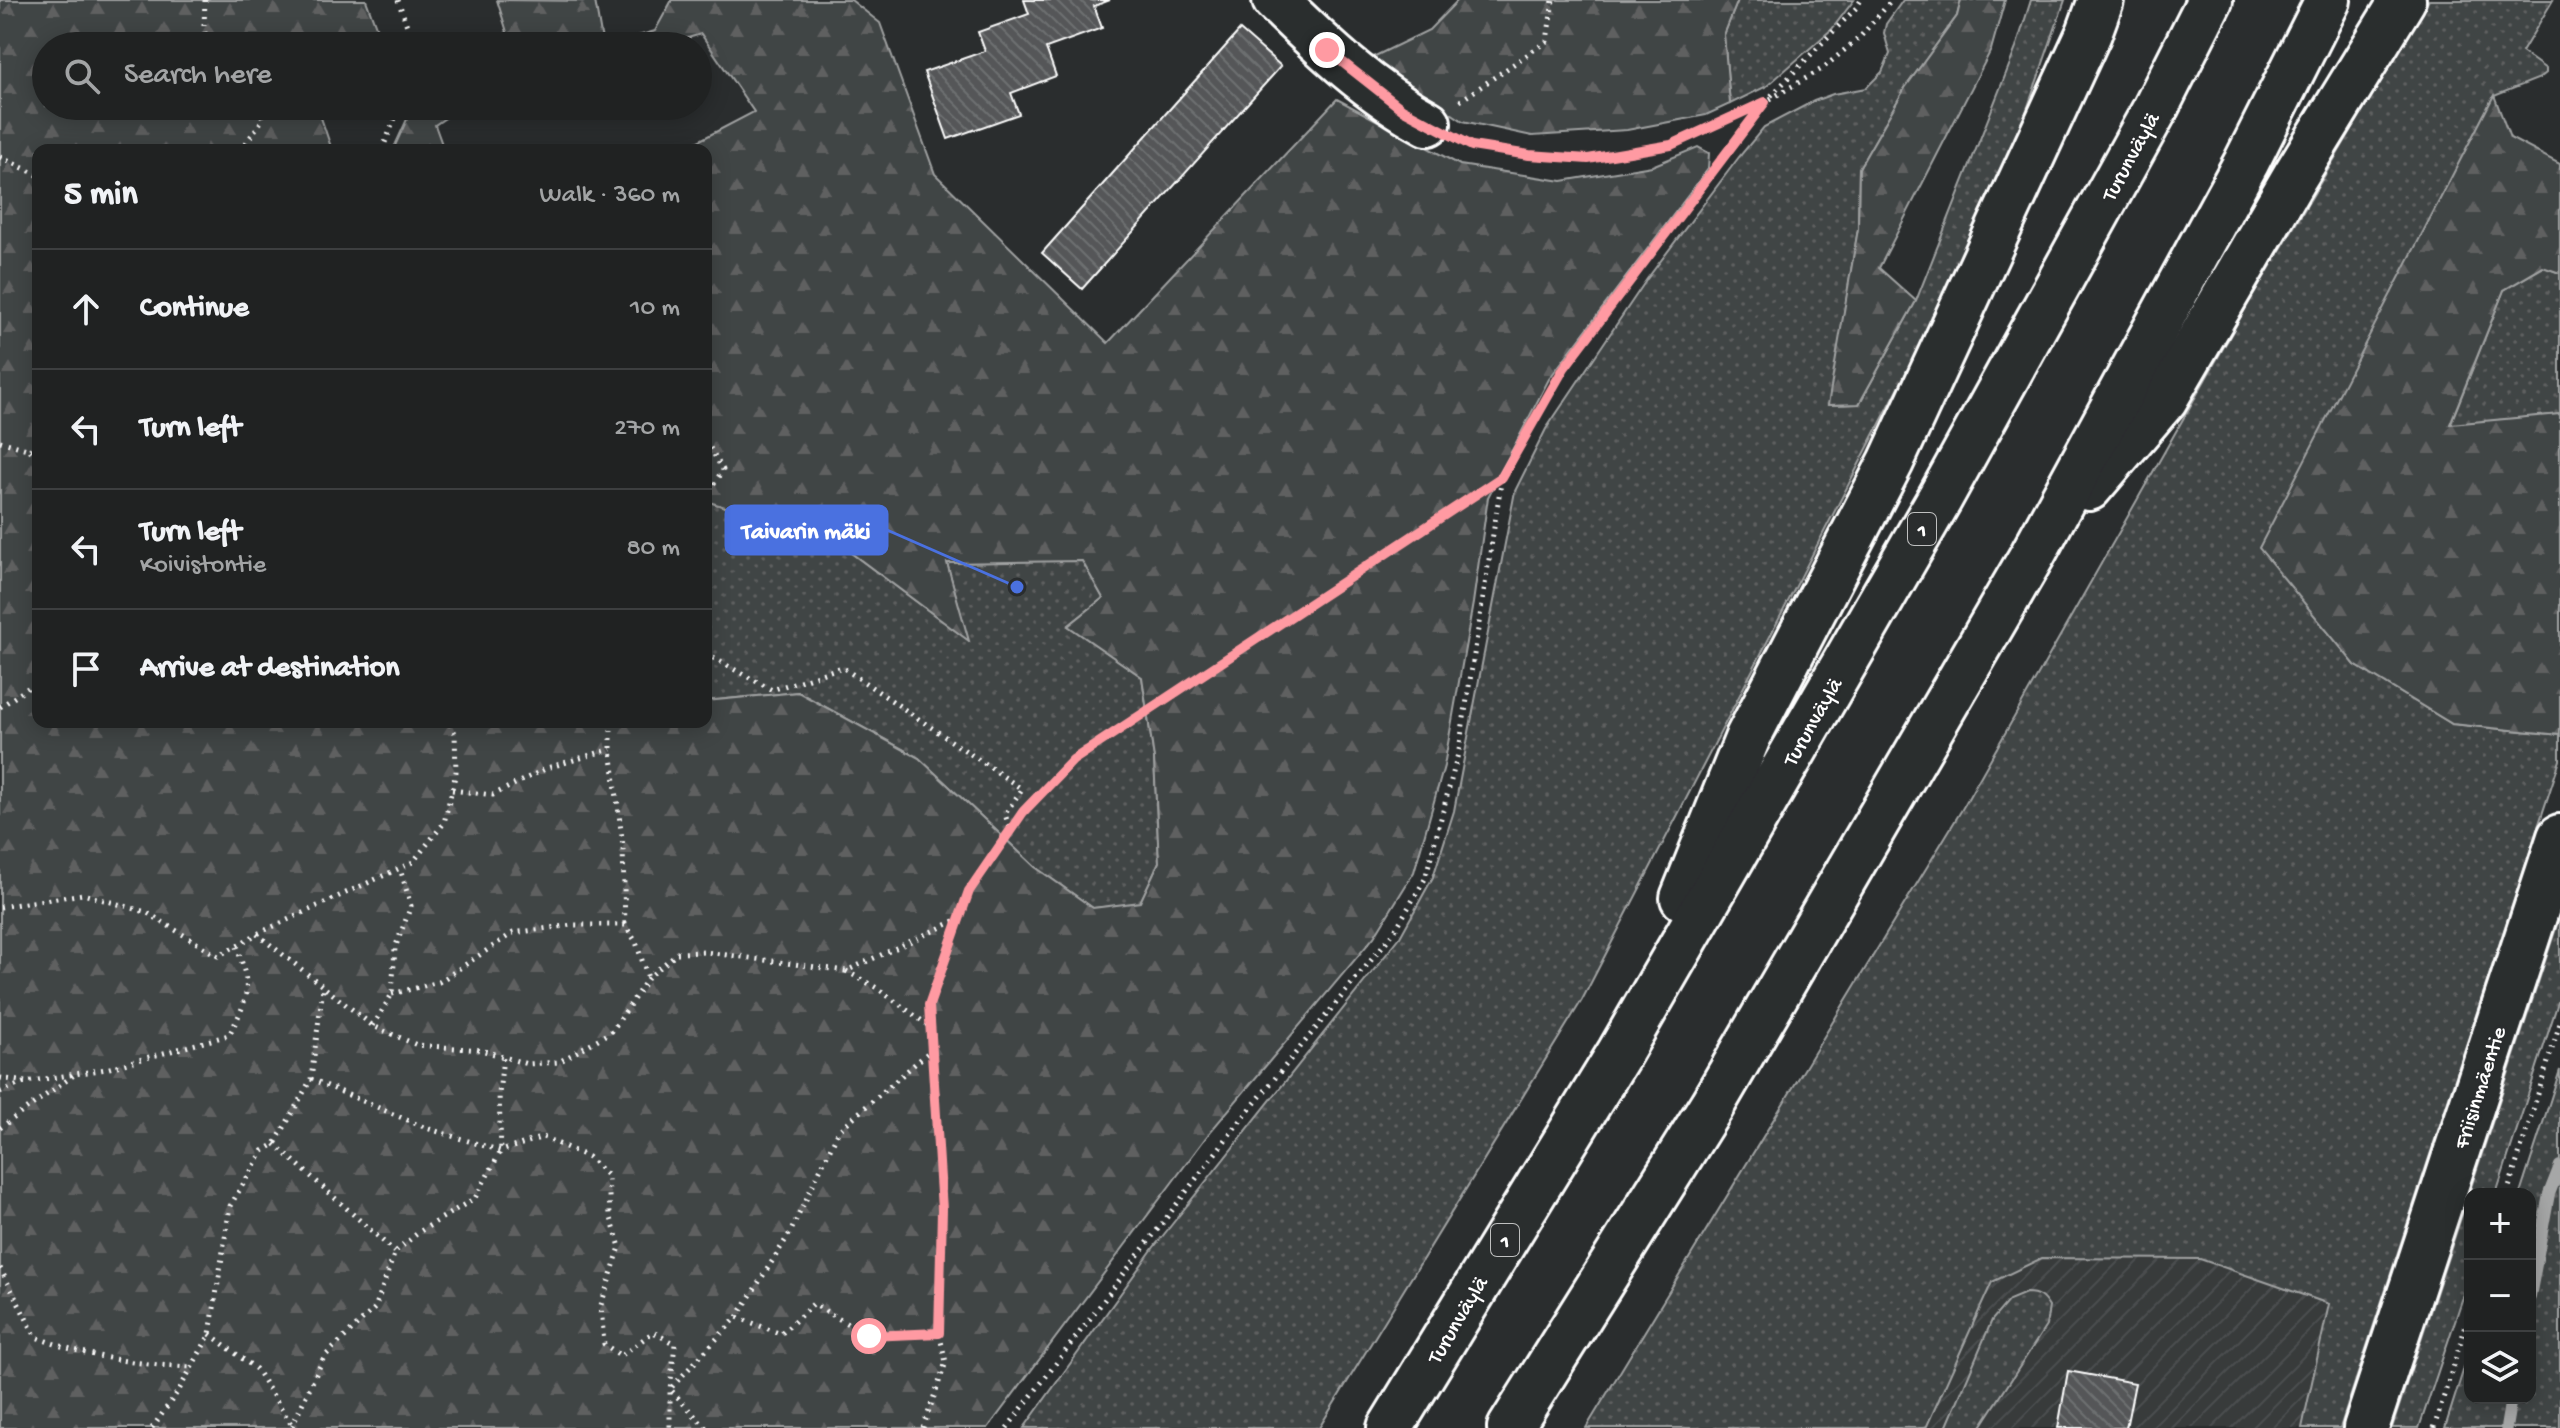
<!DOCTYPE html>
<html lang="en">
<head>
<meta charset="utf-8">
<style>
	:root { --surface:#202222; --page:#282a2a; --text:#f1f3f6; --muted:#a2a4a5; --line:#3d3f40 }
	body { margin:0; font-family:"Gochi Hand",sans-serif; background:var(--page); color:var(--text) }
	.controls { position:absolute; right:24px; bottom:24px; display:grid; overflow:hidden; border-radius:16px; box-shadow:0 4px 20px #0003 }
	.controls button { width:72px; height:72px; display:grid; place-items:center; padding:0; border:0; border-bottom:2px solid var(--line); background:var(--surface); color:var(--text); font:40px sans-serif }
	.stop { position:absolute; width:24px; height:24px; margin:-18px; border:6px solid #ff9aa2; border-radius:50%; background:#fff }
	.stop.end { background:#ff9aa2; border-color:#fff; box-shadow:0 2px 8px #0008 }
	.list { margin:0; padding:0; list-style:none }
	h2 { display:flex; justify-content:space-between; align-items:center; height:104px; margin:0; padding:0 32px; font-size:34px }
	h2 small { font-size:26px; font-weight:400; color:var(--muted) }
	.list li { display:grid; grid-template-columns:52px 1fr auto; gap:24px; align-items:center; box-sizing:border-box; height:120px; padding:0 32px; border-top:2px solid var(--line) }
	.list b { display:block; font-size:30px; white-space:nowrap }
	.list p { margin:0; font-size:26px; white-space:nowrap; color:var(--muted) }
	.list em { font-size:26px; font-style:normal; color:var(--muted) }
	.icon { flex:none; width:44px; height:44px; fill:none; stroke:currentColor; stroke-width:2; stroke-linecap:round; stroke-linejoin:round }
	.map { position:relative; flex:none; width:2560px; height:1428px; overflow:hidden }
	.search { position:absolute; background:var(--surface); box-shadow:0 4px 20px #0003; left:32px; top:32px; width:680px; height:88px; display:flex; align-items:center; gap:20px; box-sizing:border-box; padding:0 28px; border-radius:44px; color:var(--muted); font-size:30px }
	.panel { position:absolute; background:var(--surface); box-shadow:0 4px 20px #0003; left:32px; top:144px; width:680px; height:584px; border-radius:16px }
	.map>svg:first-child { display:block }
</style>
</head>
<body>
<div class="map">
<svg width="2560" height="1428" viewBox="0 0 2560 1428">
	<defs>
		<pattern id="industrial-furrows" width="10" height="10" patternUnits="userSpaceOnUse" patternTransform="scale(2)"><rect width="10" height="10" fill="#373a3b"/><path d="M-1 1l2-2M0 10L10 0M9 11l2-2" fill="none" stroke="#4b4e4f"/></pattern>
		<pattern id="grass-dots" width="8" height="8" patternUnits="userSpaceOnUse" patternTransform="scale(2)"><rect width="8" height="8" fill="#414445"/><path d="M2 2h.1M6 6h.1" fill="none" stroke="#5e6061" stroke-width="1.8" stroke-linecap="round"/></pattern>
		<pattern id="forest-firs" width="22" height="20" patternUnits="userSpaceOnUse" patternTransform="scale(2)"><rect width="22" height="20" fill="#414445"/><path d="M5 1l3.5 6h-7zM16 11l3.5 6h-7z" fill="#5e6061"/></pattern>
		<pattern id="building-back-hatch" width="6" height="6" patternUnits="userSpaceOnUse" patternTransform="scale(2)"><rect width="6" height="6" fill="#555758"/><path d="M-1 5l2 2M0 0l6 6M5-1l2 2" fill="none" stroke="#6e7071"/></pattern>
	</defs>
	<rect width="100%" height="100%" fill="#2a2d2e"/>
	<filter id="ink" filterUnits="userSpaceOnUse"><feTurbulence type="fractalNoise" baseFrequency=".0125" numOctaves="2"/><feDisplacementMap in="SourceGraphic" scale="16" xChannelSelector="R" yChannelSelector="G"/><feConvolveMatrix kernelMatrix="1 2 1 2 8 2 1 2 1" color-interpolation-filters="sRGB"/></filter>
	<g filter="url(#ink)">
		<path fill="url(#industrial-furrows)" d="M2042 1258 2200 1259 2330 1304 2302 1428H1926L1992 1282Z"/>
		<g fill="url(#grass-dots)" stroke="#a0a2a2" stroke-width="2">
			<path d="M1738 0H1854L1832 29 1767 86 1730 104 1724 35Z"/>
			<path d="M1903 0H1961L1957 16 1905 88 1859 168 1858 229 1829 405 1859 404 1916 301 2016 48 2031 0H2065L2023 121 1962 265 1582 1000 1319 1428H1024L1154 1247 1400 937 1433 877 1454 811 1515 491 1546 429 1647 279 1739 157 1764 127 1814 101 1833 94 1866 88 1882 72 1890 54 1884 33 1886 24Z"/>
			<path d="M2429 0H2553L2522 52 2546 69V73L2540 78 2494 96 2260 548 2355 665 2452 724 2560 735V760L2340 1428H2302L2329 1304 2200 1259 2042 1258 1992 1282 1926 1428H1586L1961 811 2247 306Z"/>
			<path d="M2544 267 2560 273V414L2450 425 2504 290Z"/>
			<path d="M706 501 835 541 968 640 947 563 1082 560 1103 598 1068 626 1142 677 1154 758 1159 862 1140 903 1093 908 1035 867 919 758 798 692 706 701Z"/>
			<path d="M2560 916V996L2496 1194H2470V1276L2419 1428H2392Z"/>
			<path d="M2560 1070V1428H2445L2470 1349V1398H2530V1194H2520Z"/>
			<path d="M2026 1293C2038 1293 2043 1297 2049 1307L2046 1326 1980 1428H1946L1992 1320 2009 1300Z"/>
		</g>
		<g fill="url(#forest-firs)" stroke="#a0a2a2" stroke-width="2">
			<path d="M0 0H366L383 46H46V106H317L332 150H38V722H706V701L798 692 919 758 1035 867 1093 908 1140 902 1159 862 1154 758 1142 677 1068 626 1103 598 1082 561 947 563 969 641 835 541 706 501V150H681L754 112 701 34 662 46H604L655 31 672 0H851L880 23 935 174 1108 343 1337 99 1460 165 1562 181 1652 166 1698 147 1709 153 1708 169 1549 379 1488 497 1473 603 1444 766 1414 872 1374 937 1210 1132 988 1428H0Z"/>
			<path d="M497 0 595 1 603 46H486L507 32Z"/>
			<path d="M1458 0H1738L1724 35 1730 104 1706 115 1627 130 1532 136 1463 121 1369 59 1429 30Z"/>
			<path d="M1961 0H2005L1991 50 1879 268 1916 301 1859 404 1828 405 1858 229 1859 168 1905 88 1957 16Z"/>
			<path d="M2494 95 2510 138 2560 164V273L2543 267 2504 290 2450 424 2560 414V735L2452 724 2355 665 2259 548Z"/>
			<path d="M413 106H463L435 125 444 150H393Z"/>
		</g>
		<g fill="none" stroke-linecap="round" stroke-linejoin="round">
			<g stroke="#a6a7a7" stroke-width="12">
				<path d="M2530 1297 2549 1194 2560 1166"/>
				<path d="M2506 1428 2511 1398"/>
			</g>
		</g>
		<g fill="url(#building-back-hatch)" stroke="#fff" stroke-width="2">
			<path d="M1024 0H1110L1094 6 1102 28 1046 48 1056 76 1011 93 1019 114 948 139 924 72 985 51 978 32 1029 14Z"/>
			<path d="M1240 30 1281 66 1082 289 1042 253Z"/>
			<path d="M2068 1371 2135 1383 2126 1428H2058Z"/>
		</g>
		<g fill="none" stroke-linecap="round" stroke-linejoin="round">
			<defs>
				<path id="minor" d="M1275 0C1322 46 1370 92 1428 123"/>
				<path id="major" d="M2366 1428 2560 837"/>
				<g id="highway">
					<path d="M2089 488 2165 399 2295 176 2403 0"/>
					<path d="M1683 898 1748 737 1891 462 2089 33 2101 0"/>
					<path d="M1390 1428 1620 1052 1940 498 2154 111 2210 0"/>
					<path d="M1510 1428 1712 1105 2033 554 2246 163 2328 0"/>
				</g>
			</defs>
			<use href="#minor" stroke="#fff" stroke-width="50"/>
			<use href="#major" stroke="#fff" stroke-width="50"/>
			<use href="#highway" stroke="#fff" stroke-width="50"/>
			<g stroke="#fff" stroke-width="5" stroke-dasharray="2 6" stroke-linecap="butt">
				<path d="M205 0 204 26 207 46"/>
				<path d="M398 0 414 46"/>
				<path d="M1770 99 1822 69 1860 37 1892 0"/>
				<path d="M1460 101 1547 41 1553 0"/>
				<path d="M1463 141 1472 146 1529 155 1588 159 1671 145 1761 104"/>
				<path d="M241 150 263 119 259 106"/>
				<path d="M382 150 400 106"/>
				<path d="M0 157 38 175"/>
				<path d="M0 441 30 450 38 438"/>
				<path d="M706 441 723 470 706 495"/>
				<path d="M30 450 38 459"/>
				<path d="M706 654 772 690 842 667 1022 789 1005 814 1010 830"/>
				<path d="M0 707 38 681"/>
				<path d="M611 722V749L623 847 625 925"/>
				<path d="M452 790 493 795 547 768 611 749"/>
				<path d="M0 907 83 894 146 912 218 956 257 934 413 862 444 823 456 772 455 733 449 722"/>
				<path d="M257 934 373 1026 417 1045 481 1050 527 1064 559 1062 612 1031 648 978 677 953 705 952 846 971 959 919"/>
				<path d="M846 971 877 988 929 1026"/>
				<path d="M392 994 439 982 513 933 572 925H625L636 942 648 978"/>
				<path d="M373 1026 392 994 395 948 411 906 400 868"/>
				<path d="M0 1078 25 1082"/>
				<path d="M311 1079 426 1128 501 1151 543 1137 588 1157 608 1176 610 1215 620 1247 601 1305 604 1344 621 1356 653 1332 675 1344 670 1389V1428"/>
				<path d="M0 1092 26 1082 106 1069 229 1035C250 995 251 990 237 947"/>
				<path d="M0 1128 74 1075"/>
				<path d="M275 1144 395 1252"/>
				<path d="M2507 1194 2560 1023"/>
				<path d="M0 1268 36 1337C86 1357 138 1365 192 1367"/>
				<path d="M737 1317 790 1233 839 1130 931 1050"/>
				<path d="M210 1334 256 1369 293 1427"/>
				<path d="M292 1426 324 1357 375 1308 395 1252 419 1232 475 1198 501 1151 499 1094 503 1057"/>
				<path d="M152 1428 179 1390 210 1334 230 1206 263 1151 275 1144 311 1079 323 988"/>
				<path d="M706 1428 670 1389 737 1317 781 1334 813 1304 869 1336 939 1333"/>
				<path d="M923 1428 946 1362 939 1333 942 1210 929 1005 969 891 1023 812 1073 760 1502 477"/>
				<path d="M1007 1428 1233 1130 1394 932 1425 879 1459 750 1502 477 1564 368 1765 102 1856 8 1861 0"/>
				<path d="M2434 1428 2470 1312"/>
			</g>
			<use href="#minor" stroke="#2a2d2e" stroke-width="44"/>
			<use href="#major" stroke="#2a2d2e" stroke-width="44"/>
			<use href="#highway" stroke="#2a2d2e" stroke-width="44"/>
		</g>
	</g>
	<g fill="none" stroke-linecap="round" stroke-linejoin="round" filter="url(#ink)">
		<path stroke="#ff9aa2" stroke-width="10" d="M869 1336 939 1333 942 1210 929 1005 969 891 1023 812 1073 760 1502 477 1564 368 1765 102 1671 145 1588 159 1529 155 1472 146 1402 109 1327 50"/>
	</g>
	<g text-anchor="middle" stroke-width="6" stroke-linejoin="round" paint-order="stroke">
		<g fill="#2a2d2e" stroke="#bfc0c0" stroke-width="2">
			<rect x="1908" y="513" width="28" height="32" rx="6"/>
			<rect x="1491" y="1224" width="28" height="32" rx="6"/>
		</g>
		<g font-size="20" font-weight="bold" fill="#fff">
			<text x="1922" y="536">1</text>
			<text x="1505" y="1247">1</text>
		</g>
		<g font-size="22" fill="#fff" stroke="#2a2d2e">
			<text transform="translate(2129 156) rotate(-61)" y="8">Turunväylä</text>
			<text transform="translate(1811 721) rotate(-60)" y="8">Turunväylä</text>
			<text transform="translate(2478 1087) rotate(-72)" y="8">Friisinmäentie</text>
			<text transform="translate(1456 1319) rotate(-59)" y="8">Turunväylä</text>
		</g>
	</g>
	<path fill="none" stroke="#4a71e0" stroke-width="3" d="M1017 587L887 530"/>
	<circle fill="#4a71e0" stroke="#2a2d2e" stroke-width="3" cx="1017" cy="587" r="8"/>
	<rect fill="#4a71e0" stroke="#4a71e0" stroke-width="3" x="726" y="506" width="161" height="48" rx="8"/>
	<g font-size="24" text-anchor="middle" font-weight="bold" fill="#fff">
		<text x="806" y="538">Taivarin mäki</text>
	</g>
</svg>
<div class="controls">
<button>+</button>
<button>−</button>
<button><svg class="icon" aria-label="layers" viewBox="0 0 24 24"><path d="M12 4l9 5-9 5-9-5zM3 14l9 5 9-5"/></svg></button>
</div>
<div class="stop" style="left:869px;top:1336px"></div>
<div class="stop end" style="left:1327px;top:50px"></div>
<div class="search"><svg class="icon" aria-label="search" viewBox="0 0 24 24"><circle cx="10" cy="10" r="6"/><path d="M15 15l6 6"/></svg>Search here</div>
<section class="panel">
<h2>5 min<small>Walk · 360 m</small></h2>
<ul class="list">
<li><svg class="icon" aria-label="ahead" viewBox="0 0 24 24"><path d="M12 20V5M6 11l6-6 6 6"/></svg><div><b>Continue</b></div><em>10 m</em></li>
<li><svg class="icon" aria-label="left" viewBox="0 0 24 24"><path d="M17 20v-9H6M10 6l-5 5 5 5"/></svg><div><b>Turn left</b></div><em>270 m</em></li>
<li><svg class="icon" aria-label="left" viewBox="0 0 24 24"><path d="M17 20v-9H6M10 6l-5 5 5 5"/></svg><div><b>Turn left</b><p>Koivistontie</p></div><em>80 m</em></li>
<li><svg class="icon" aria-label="arrive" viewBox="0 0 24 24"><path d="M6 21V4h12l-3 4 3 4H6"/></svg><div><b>Arrive at destination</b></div></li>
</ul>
</section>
</div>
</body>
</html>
